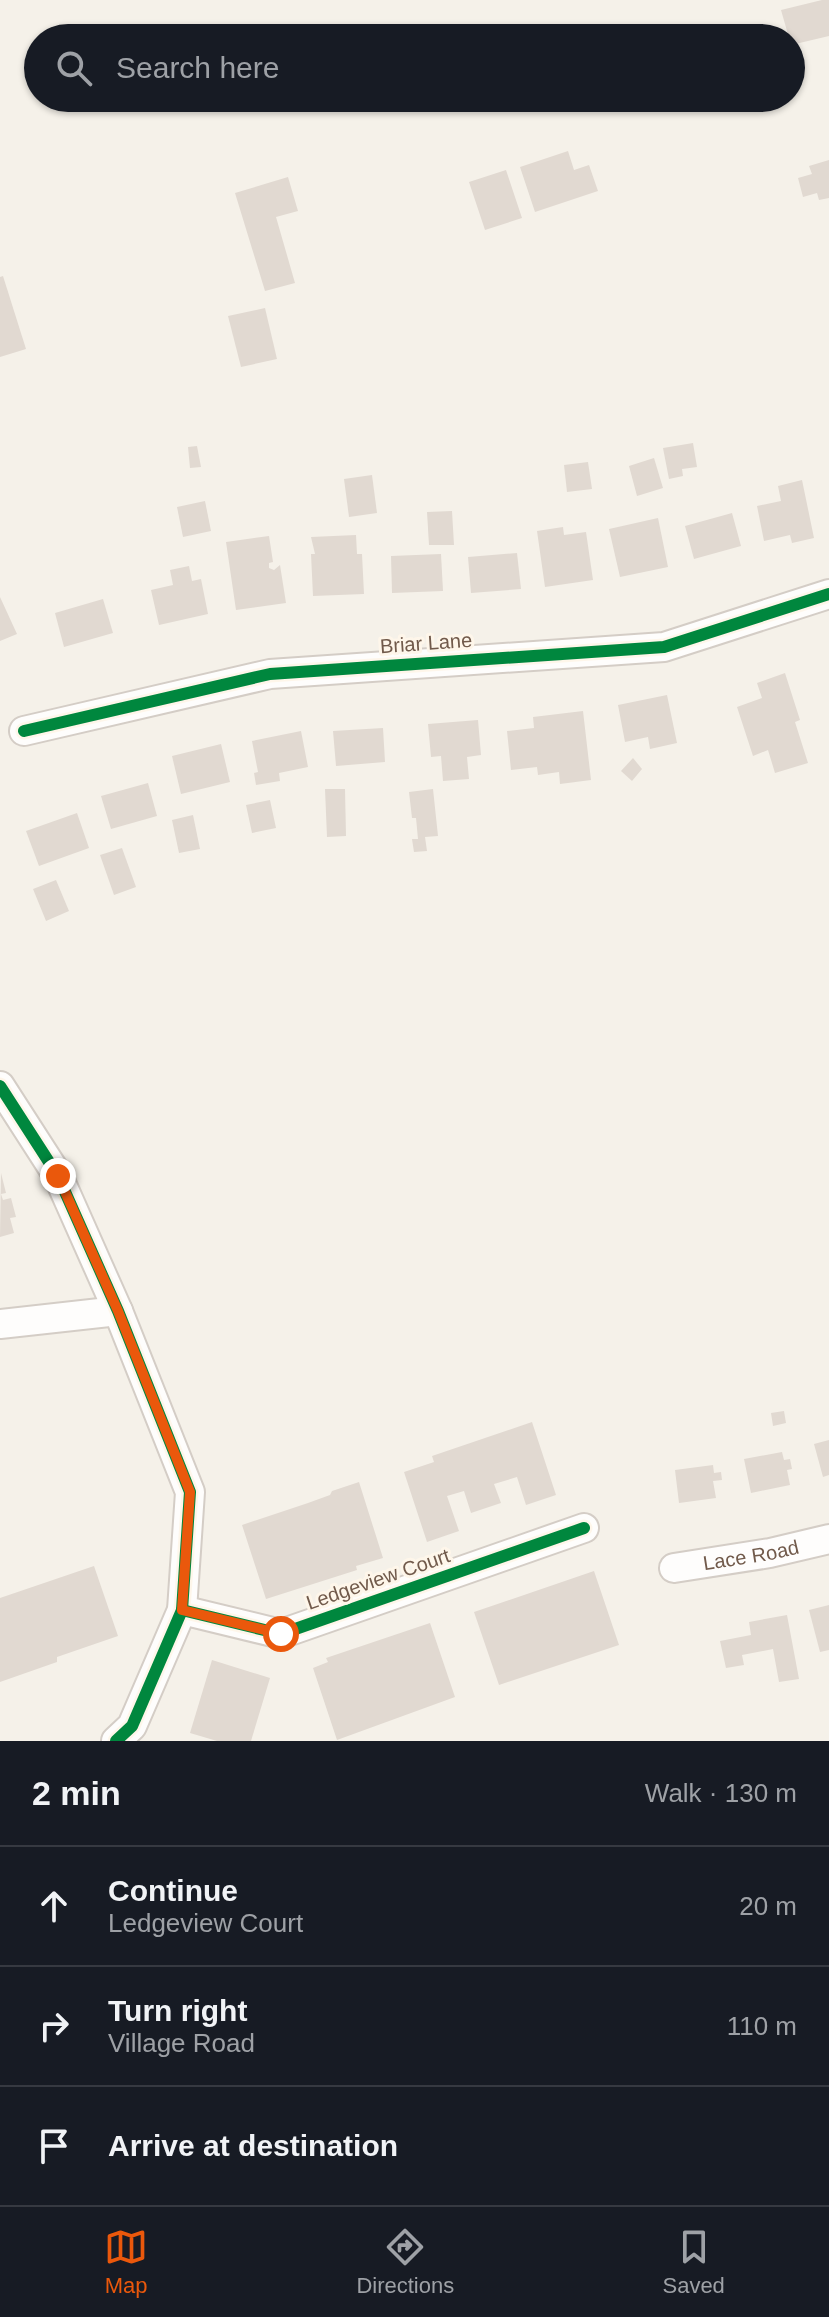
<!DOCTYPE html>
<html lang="en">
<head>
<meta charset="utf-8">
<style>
	:root { --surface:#171b24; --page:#242831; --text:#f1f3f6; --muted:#9ea1a6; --line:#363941; --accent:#ea580c }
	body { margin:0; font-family:Helvetica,sans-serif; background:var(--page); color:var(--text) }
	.stop { position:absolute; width:24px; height:24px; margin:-18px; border:6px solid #ea580c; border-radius:50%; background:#fff }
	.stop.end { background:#ea580c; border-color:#fff; box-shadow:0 2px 8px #0008 }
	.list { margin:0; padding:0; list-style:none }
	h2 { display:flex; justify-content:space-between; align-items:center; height:104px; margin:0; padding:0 32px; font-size:34px }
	h2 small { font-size:26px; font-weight:400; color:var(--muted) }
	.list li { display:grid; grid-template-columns:52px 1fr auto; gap:24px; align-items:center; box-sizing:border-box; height:120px; padding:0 32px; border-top:2px solid var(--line) }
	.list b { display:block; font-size:30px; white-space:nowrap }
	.list p { margin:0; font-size:26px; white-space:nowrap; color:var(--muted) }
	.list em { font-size:26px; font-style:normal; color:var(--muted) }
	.icon { flex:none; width:44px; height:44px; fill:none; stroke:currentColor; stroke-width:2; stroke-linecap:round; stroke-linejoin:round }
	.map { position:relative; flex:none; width:829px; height:1741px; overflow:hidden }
	.search { position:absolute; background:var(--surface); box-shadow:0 2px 6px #0004; left:24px; right:24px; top:24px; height:88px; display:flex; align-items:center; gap:20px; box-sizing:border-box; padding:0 28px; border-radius:44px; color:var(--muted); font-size:30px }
	.sheet { height:464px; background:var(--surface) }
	nav { display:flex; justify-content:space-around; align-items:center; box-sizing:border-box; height:112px; border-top:2px solid var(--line); background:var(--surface); font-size:22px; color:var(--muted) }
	nav a { display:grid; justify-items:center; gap:4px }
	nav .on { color:var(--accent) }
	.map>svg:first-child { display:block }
</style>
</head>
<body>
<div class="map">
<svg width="829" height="1741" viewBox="0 0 829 1741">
	<rect width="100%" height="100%" fill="#f5f1e9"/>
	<g fill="#e1d9d1">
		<path d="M822 0H829V36L791 45 781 10Z"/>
		<path d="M568 151 574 170 589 165 598 191 535 212 520 167Z"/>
		<path d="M829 160V198L819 200 817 193 803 197 798 178 812 174 809 166Z"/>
		<path d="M506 170 522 218 485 230 469 182Z"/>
		<path d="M288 177 298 211 276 217 295 283 265 291 235 193Z"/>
		<path d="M3 276 26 349 0 357V277Z"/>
		<path d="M265 308 277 359 241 367 228 316Z"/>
		<path d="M693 443 697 467 682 469 683 476 669 479 663 448Z"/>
		<path d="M197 446 201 467 190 468 188 447Z"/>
		<path d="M654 458 663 488 637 496 629 466Z"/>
		<path d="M588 462 592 489 567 492 564 465Z"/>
		<path d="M372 475 377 513 349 517 344 479Z"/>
		<path d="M802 480 814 538 792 543 790 535 764 541 757 506 781 501 778 486Z"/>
		<path d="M205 501 211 531 183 537 177 507Z"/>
		<path d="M452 511 454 545H429L427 512Z"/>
		<path d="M732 513 741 546 694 559 685 526Z"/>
		<path d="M658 518 668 567 620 577 609 529Z"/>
		<path d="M563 527 564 535 586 532 593 580 545 587 537 531Z"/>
		<path d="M356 535 357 554H362L364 594 313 596 311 554H315L311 537Z"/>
		<path d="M269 536 273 562 269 563V568L274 570 280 565 286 603 236 610 226 542Z"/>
		<path d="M517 553 521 589 471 593 468 557Z"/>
		<path d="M441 554 443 591 392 593 391 556Z"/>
		<path d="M189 566 192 581 201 579 208 614 159 625 151 590 173 585 170 570Z"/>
		<path d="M0 597 17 634 0 641Z"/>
		<path d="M103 599 113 633 64 647 55 613Z"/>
		<path d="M785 673 800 720 795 722 808 763 775 773 768 750 753 756 737 707 762 698 757 683Z"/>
		<path d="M667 695 677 743 650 749 648 737 625 742 618 705Z"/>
		<path d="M583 711 591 780 560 784 559 772 538 775 537 767 511 770 507 731 534 728 533 717Z"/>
		<path d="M478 720 481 755 467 757 469 779 443 781 441 756 431 757 428 724Z"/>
		<path d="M383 728 385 762 336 766 333 731Z"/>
		<path d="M301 731 308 767 279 773 280 781 256 785 254 773 258 772 252 741Z"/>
		<path d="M221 744 230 782 181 794 172 756Z"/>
		<path d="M633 758 642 769 632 781 621 771Z"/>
		<path d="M148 783 157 816 111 829 101 796Z"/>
		<path d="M325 789H345L346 836 327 837Z"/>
		<path d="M433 789 438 836 425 837 427 851 414 852 412 839H418L416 818H412L409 792Z"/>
		<path d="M270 800 276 828 252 833 246 805Z"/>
		<path d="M77 813 89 848 39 866 26 831Z"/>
		<path d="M193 815 200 849 179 853 172 820Z"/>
		<path d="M122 848 136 887 114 895 100 855Z"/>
		<path d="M56 880 69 911 46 921 33 889Z"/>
		<path d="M1 1173 6 1193 1 1194 3 1200 11 1198 16 1217 10 1218 14 1233 0 1237Z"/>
		<path d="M784 1411 786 1423 773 1426 771 1413Z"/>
		<path d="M532 1422 556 1495 526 1505 517 1477 494 1484 501 1503 471 1513 464 1491 447 1496 459 1531 427 1542 404 1472 434 1462 432 1456Z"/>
		<path d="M829 1440V1475L823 1477 814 1444Z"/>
		<path d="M782 1452 784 1460 790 1459 792 1469 787 1470 790 1485 751 1493 744 1459Z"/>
		<path d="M713 1465 714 1473 721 1472 722 1480 713 1481 716 1498 679 1503 675 1470Z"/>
		<path d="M359 1482 383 1558 356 1566 357 1570 266 1599 242 1525 308 1503 330 1495 332 1491Z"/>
		<path d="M94 1566 118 1636 57 1657V1662L0 1682V1598Z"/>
		<path d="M594 1571 619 1645 499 1685 474 1612Z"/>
		<path d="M829 1605V1650L820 1652 809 1610Z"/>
		<path d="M787 1615 799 1679 779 1682 773 1649 742 1655 744 1665 726 1668 720 1641 751 1635 749 1622Z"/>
		<path d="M430 1623 455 1697 337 1740 313 1668 328 1662 326 1658Z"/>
		<path d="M212 1660 270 1678 251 1741H217L190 1733Z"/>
	</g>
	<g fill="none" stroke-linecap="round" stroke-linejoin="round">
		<defs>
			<g id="minor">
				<path d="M24 731 270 674 664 647 829 594"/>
				<path d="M0 1086 58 1176 118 1311 190 1492 182 1610 132 1726 116 1741"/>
				<path d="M0 1324 118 1311"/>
				<path id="s1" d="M674 1568 770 1553 829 1539"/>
				<path d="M182 1610 281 1634 584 1528"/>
			</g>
		</defs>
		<use href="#minor" stroke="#d4cdc6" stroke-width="32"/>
		<use href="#minor" stroke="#fefdfc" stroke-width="28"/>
		<defs>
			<g id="cycleway">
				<path d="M24 731 270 674 664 647 829 594"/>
				<path d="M0 1086 58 1176 118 1311 190 1492 182 1610 132 1726 116 1741"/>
				<path d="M182 1610 281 1634 584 1528"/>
			</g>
		</defs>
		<use href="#cycleway" stroke="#fef6ea" stroke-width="17"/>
		<use href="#cycleway" stroke="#00873e" stroke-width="12"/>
	</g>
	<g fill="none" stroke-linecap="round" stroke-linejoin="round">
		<path stroke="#ea580c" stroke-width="10" d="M58 1176 118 1311 190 1492 182 1610 281 1634"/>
	</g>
	<g text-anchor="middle" stroke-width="6" stroke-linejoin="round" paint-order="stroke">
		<g font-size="20" fill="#715a4b" stroke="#fef6ea">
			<text transform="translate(426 643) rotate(-4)" y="7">Briar Lane</text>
			<text dy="7" stroke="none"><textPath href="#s1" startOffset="78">Lace Road</textPath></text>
			<text transform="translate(378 1579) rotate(-19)" y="7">Ledgeview Court</text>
		</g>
	</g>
</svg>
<div class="stop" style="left:281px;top:1634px"></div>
<div class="stop end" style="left:58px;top:1176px"></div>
<div class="search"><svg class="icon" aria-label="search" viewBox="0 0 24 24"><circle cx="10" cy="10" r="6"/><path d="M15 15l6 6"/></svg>Search here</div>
</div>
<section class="sheet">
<h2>2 min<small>Walk · 130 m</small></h2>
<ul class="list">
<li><svg class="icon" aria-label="ahead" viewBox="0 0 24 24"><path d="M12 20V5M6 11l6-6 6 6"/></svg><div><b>Continue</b><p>Ledgeview Court</p></div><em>20 m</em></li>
<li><svg class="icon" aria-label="right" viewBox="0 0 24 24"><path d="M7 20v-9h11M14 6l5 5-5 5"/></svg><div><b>Turn right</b><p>Village Road</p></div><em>110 m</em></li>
<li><svg class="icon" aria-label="arrive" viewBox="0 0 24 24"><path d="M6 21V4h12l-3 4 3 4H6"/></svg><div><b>Arrive at destination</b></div></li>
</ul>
</section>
<nav>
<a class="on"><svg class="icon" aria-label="map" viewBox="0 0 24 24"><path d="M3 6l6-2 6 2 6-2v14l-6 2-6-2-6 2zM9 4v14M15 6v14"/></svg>Map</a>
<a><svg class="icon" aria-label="directions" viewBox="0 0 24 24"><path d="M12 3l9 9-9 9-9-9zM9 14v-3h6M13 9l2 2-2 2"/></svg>Directions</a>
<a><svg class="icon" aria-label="saved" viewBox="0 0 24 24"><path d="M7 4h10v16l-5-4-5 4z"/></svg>Saved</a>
</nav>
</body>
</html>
